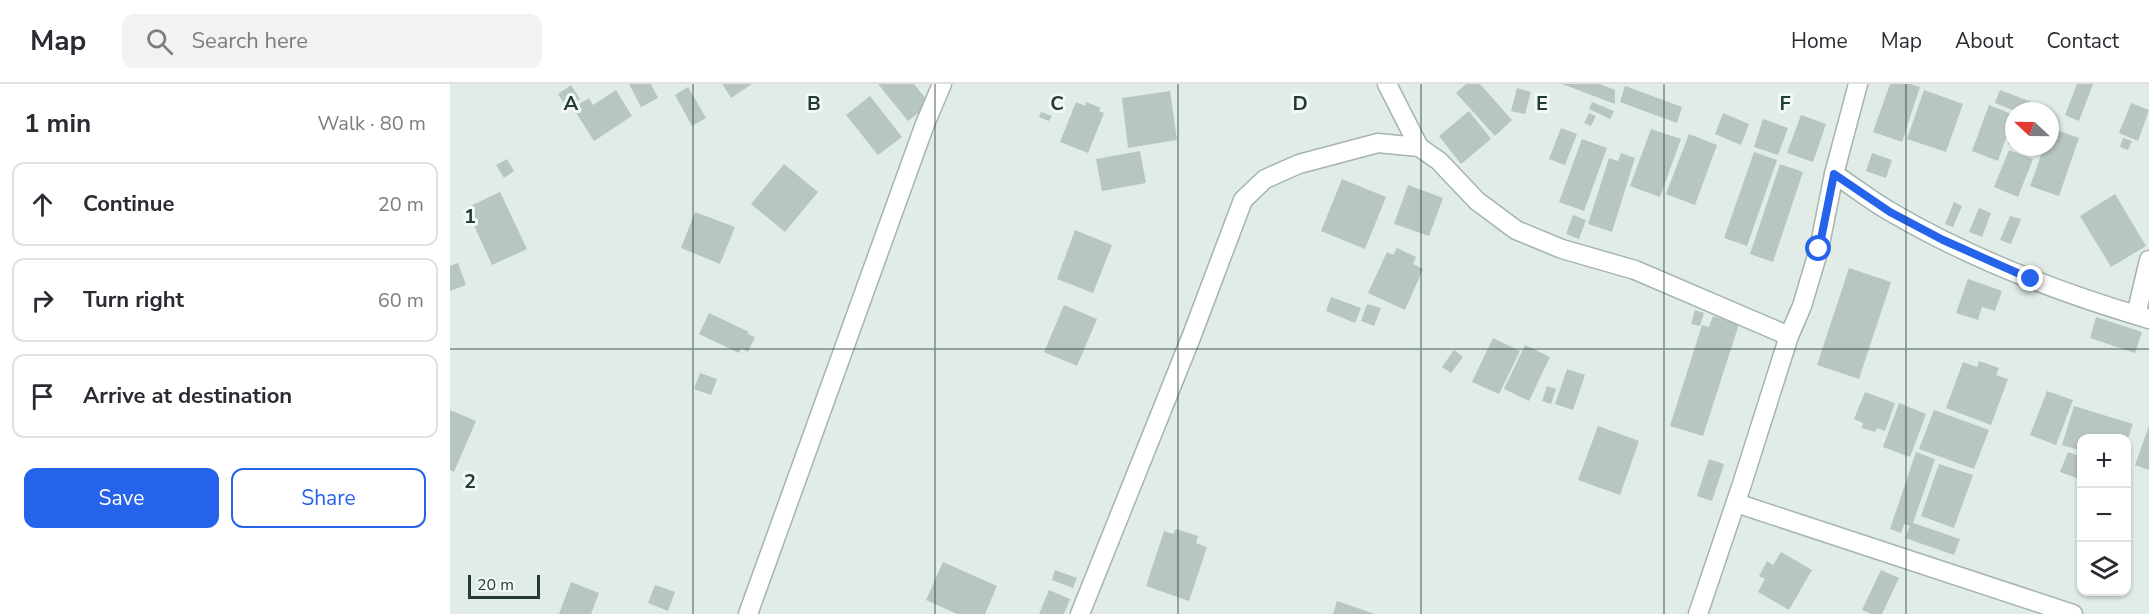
<!DOCTYPE html>
<html lang="en">
<head>
<meta charset="utf-8">
<style>
	:root { --surface:#fff; --page:#f2f2f3; --text:#2b2b33; --muted:#7c7c81; --line:#e1e1e2; --accent:#2563eb }
	body { margin:0; font-family:"Nunito Sans",sans-serif; background:var(--page); color:var(--text) }
	.controls { position:absolute; right:18px; bottom:18px; display:grid; overflow:hidden; border-radius:12px; box-shadow:0 2px 4px #0004 }
	.controls button { width:54px; height:54px; display:grid; place-items:center; padding:0; border:0; border-bottom:2px solid var(--line); background:var(--surface); color:var(--text); font:30px sans-serif }
	.compass { position:absolute; left:1555px; top:18px; width:54px; height:54px; border-radius:50%; background:var(--surface); box-shadow:0 2px 4px #0004; rotate:292deg }
	.scale { position:absolute; left:18px; bottom:15px; width:72px; box-sizing:border-box; padding-left:6px; border:3px solid #223c35; border-top:0; font-size:16px; line-height:21px; white-space:nowrap; color:#223c35; -webkit-text-stroke:4px #f2f8f5; paint-order:stroke }
	.stop { position:absolute; width:18px; height:18px; margin:-14px; border:4px solid #2563eb; border-radius:50%; background:#fff }
	.stop.end { background:#2563eb; border-color:#fff; box-shadow:0 2px 6px #0008 }
	.list { margin:0; padding:0; list-style:none }
	h2 { display:flex; justify-content:space-between; align-items:center; height:78px; margin:0; padding:0 24px; font-size:26px }
	h2 small { font-size:20px; font-weight:400; color:var(--muted) }
	.list li { display:grid; grid-template-columns:39px 1fr auto; gap:18px; align-items:center; box-sizing:border-box; height:84px; margin:0 12px 12px; padding:0 12px; border:2px solid var(--line); border-radius:12px }
	.list b { display:block; font-size:22px; white-space:nowrap }
	.list em { font-size:20px; font-style:normal; color:var(--muted) }
	.actions { display:flex; gap:12px; padding:18px 24px }
	.actions a { flex:1; padding:14px 0; border:2px solid var(--accent); border-radius:12px; text-align:center; font-size:21px; color:var(--accent) }
	.actions .main { background:var(--accent); color:#fff }
	.icon { flex:none; width:33px; height:33px; fill:none; stroke:currentColor; stroke-width:2; stroke-linecap:round; stroke-linejoin:round }
	.map { position:relative; flex:none; width:1699px; height:530px; overflow:hidden }
	header { display:flex; align-items:center; gap:36px; box-sizing:border-box; height:84px; padding:0 30px; background:var(--surface); border-bottom:2px solid var(--line) }
	header strong { font-size:28px }
	nav { display:flex; gap:33px; margin-inline-start:auto; font-size:21px }
	.search { width:420px; height:54px; background:var(--page); display:flex; align-items:center; gap:15px; box-sizing:border-box; padding:0 21px; border-radius:12px; color:var(--muted); font-size:22px }
	main { display:flex }
	aside { flex:1; background:var(--surface) }
	.map>svg:first-child { display:block }
</style>
</head>
<body>
<header>
<strong>Map</strong>
<div class="search"><svg class="icon" aria-label="search" viewBox="0 0 24 24"><circle cx="10" cy="10" r="6"/><path d="M15 15l6 6"/></svg>Search here</div>
<nav><a>Home</a><a>Map</a><a>About</a><a>Contact</a></nav>
</header>
<main>
<aside>
<h2>1 min<small>Walk · 80 m</small></h2>
<ul class="list">
<li><svg class="icon" aria-label="ahead" viewBox="0 0 24 24"><path d="M12 20V5M6 11l6-6 6 6"/></svg><div><b>Continue</b></div><em>20 m</em></li>
<li><svg class="icon" aria-label="right" viewBox="0 0 24 24"><path d="M7 20v-9h11M14 6l5 5-5 5"/></svg><div><b>Turn right</b></div><em>60 m</em></li>
<li><svg class="icon" aria-label="arrive" viewBox="0 0 24 24"><path d="M6 21V4h12l-3 4 3 4H6"/></svg><div><b>Arrive at destination</b></div></li>
</ul>
<div class="actions"><a class="main">Save</a><a>Share</a></div>
</aside>
<div class="map">
<svg width="1699" height="530" viewBox="0 0 1699 530">
	<rect width="100%" height="100%" fill="#e1ece7"/>
	<g fill="#b7c6c0">
		<path d="M179 0H201L208 14 191 23Z"/>
		<path d="M272 0H302L281 14Z"/>
		<path d="M428 0H464L480 20 458 37Z"/>
		<path d="M1016 0H1030L1062 36 1045 52 1006 9Z"/>
		<path d="M1112 0H1150L1165 6V20Z"/>
		<path d="M1440 0H1460L1470 3 1452 58 1423 48Z"/>
		<path d="M1627 0H1643L1629 37 1615 31Z"/>
		<path d="M121 1 130 15 117 24 108 10Z"/>
		<path d="M1175 2 1232 23 1227 39 1170 18Z"/>
		<path d="M238 3 256 34 242 42 225 11Z"/>
		<path d="M1067 4 1081 8 1075 30 1061 27Z"/>
		<path d="M166 6 182 32 144 57 123 24 139 14 143 21Z"/>
		<path d="M1474 6 1513 20 1496 68 1457 55Z"/>
		<path d="M1550 6 1601 25 1600 27H1565L1545 19Z"/>
		<path d="M720 7 727 56 678 64 672 14Z"/>
		<path d="M420 12 452 53 428 71 396 31Z"/>
		<path d="M626 18 635 22 636 18 651 24 649 27 654 29 638 69 610 58Z"/>
		<path d="M1142 18 1164 27 1160 35 1139 25Z"/>
		<path d="M1681 19 1699 26 1688 57 1669 49Z"/>
		<path d="M1539 21 1564 31 1548 77 1522 67Z"/>
		<path d="M1019 27 1041 55 1011 80 989 52Z"/>
		<path d="M591 28 602 32 599 37 589 33Z"/>
		<path d="M1139 29 1146 32 1141 42 1134 39Z"/>
		<path d="M1273 29 1299 40 1291 61 1265 50Z"/>
		<path d="M1351 31 1376 40 1363 78 1337 69Z"/>
		<path d="M1313 35 1338 44 1328 71 1304 63Z"/>
		<path d="M1111 44 1127 50 1115 81 1099 75Z"/>
		<path d="M1564 44V62L1558 60Z"/>
		<path d="M1600 44 1629 54 1609 112 1580 102 1594 63H1600Z"/>
		<path d="M1201 45 1231 55 1210 113 1180 102Z"/>
		<path d="M1239 50 1267 61 1245 121 1216 110Z"/>
		<path d="M1673 54 1682 57 1678 66 1670 63Z"/>
		<path d="M1132 55 1157 64 1134 127 1109 118Z"/>
		<path d="M1566 63H1585L1582 70Z"/>
		<path d="M1559 66 1583 75 1568 113 1544 103Z"/>
		<path d="M690 67 696 99 652 107 646 75Z"/>
		<path d="M1304 68 1327 76 1297 162 1274 154Z"/>
		<path d="M1171 69 1185 74 1162 148 1138 140 1159 74 1168 77Z"/>
		<path d="M1422 69 1442 76 1436 94 1416 87Z"/>
		<path d="M57 75 64 87 54 94 46 81Z"/>
		<path d="M334 80 368 108 335 148 301 120Z"/>
		<path d="M1330 80 1353 88 1323 178 1300 170Z"/>
		<path d="M892 95 936 113 915 165 871 147Z"/>
		<path d="M958 101 993 114 979 152 944 140Z"/>
		<path d="M50 108 77 165 42 181 16 124Z"/>
		<path d="M1665 110 1696 162 1661 183 1630 132Z"/>
		<path d="M1504 118 1512 122 1503 143 1495 140Z"/>
		<path d="M1529 124 1541 129 1532 153 1519 148Z"/>
		<path d="M245 128 285 143 270 180 231 164Z"/>
		<path d="M1123 131 1136 136 1129 155 1116 150Z"/>
		<path d="M1560 132 1571 135 1561 160 1550 156Z"/>
		<path d="M625 146 662 161 643 209 607 195Z"/>
		<path d="M947 164 966 173 963 180 973 185 955 226 918 209 937 168 943 171Z"/>
		<path d="M8 179 16 201 0 207V182Z"/>
		<path d="M1399 184 1441 198 1409 295 1367 281Z"/>
		<path d="M1518 195 1552 207 1545 227 1532 223 1528 236 1506 229Z"/>
		<path d="M881 213 911 224 905 239 876 227Z"/>
		<path d="M917 220 931 224 924 242 911 237Z"/>
		<path d="M614 221 647 235 627 282 594 268Z"/>
		<path d="M1245 226 1254 229 1250 242 1241 240Z"/>
		<path d="M259 229 299 248 297 250 305 253 298 268 291 264 289 269 249 250Z"/>
		<path d="M1263 232 1289 240 1253 352 1220 342 1252 241 1259 243Z"/>
		<path d="M1646 233 1692 248 1685 269 1640 254Z"/>
		<path d="M1043 254 1070 267 1049 310 1022 298Z"/>
		<path d="M1075 261 1100 273 1079 317 1054 305Z"/>
		<path d="M1004 266 1013 273 1001 289 992 283Z"/>
		<path d="M1529 277 1549 284 1546 291 1558 295 1541 341 1496 324 1513 278 1527 283Z"/>
		<path d="M1117 285 1135 291 1123 326 1105 320Z"/>
		<path d="M250 289 267 295 261 311 244 305Z"/>
		<path d="M1097 302 1106 305 1101 320 1092 317Z"/>
		<path d="M1597 307 1623 316 1606 361 1580 351Z"/>
		<path d="M1415 308 1445 319 1435 347 1427 344 1425 348 1412 344 1413 339 1404 335Z"/>
		<path d="M1449 319 1476 330 1460 373 1433 363Z"/>
		<path d="M1624 322 1683 340 1678 354H1632V367L1612 361Z"/>
		<path d="M0 326 26 337 4 388 0 386Z"/>
		<path d="M1484 326 1539 346 1524 385 1469 365Z"/>
		<path d="M1148 342 1189 357 1170 411 1128 396Z"/>
		<path d="M1699 342V386L1685 381Z"/>
		<path d="M1466 368 1485 375 1463 439 1510 455 1504 471 1455 454 1460 442 1454 440 1451 449 1440 445Z"/>
		<path d="M1618 368 1632 373V396L1610 388Z"/>
		<path d="M1259 375 1274 380 1262 417 1247 412Z"/>
		<path d="M1489 380 1523 391 1504 444 1471 432Z"/>
		<path d="M726 445 748 452 746 459 757 463 739 517 696 502 714 447 723 450Z"/>
		<path d="M1331 468 1362 486 1339 526 1308 508 1315 495 1309 492 1317 477 1323 481Z"/>
		<path d="M493 478 547 502 535 530H507L476 516Z"/>
		<path d="M605 486 627 494 623 504 602 496Z"/>
		<path d="M1431 486 1449 494 1432 530H1421L1412 526Z"/>
		<path d="M121 498 149 509 141 530H109Z"/>
		<path d="M205 501 225 508 218 527 198 519Z"/>
		<path d="M599 506 620 515 614 530H589Z"/>
		<path d="M887 517 925 530H883Z"/>
	</g>
	<g fill="none" stroke-linecap="round" stroke-linejoin="round">
		<defs>
			<g id="minor">
				<path d="M937 0 969 63"/>
				<path d="M1384 90C1403 102 1421 117 1441 128 1521 175 1610 209 1699 235"/>
				<path d="M1686 231 1699 176"/>
				<path d="M1286 419 1623 530"/>
				<path d="M298 530 475 40 492 0"/>
				<path d="M630 530 742 251 793 116 815 95 849 80 928 59 969 63 989 77 1027 117 1066 146 1112 165 1185 186 1339 252"/>
				<path d="M1248 530 1292 400 1339 252 1352 222 1369 165 1384 90 1408 0"/>
			</g>
		</defs>
		<use href="#minor" stroke="#a4b4ae" stroke-width="21"/>
		<use href="#minor" stroke="#fff" stroke-width="18"/>
	</g>
	<g fill="none" stroke-linecap="round" stroke-linejoin="round">
		<path stroke="#2563eb" stroke-width="8" d="M1369 165 1384 90 1440 128 1493 156 1581 195"/>
	</g>
	<path fill="none" stroke="#223c35" stroke-width="1.5" stroke-opacity="0.55" d="M243 0V530M485 0V530M728 0V530M971 0V530M1214 0V530M1456 0V530M0 265H1699"/>
	<g font-size="20" text-anchor="middle" font-weight="bold" fill="#223c35" stroke="#f2f8f5" stroke-width="6" stroke-linejoin="round" paint-order="stroke">
		<text x="121" y="26">A</text>
		<text x="364" y="26">B</text>
		<text x="607" y="26">C</text>
		<text x="850" y="26">D</text>
		<text x="1092" y="26">E</text>
		<text x="1335" y="26">F</text>
		<text x="20" y="139">1</text>
		<text x="20" y="404">2</text>
	</g>
</svg>
<div class="controls">
<button>+</button>
<button>−</button>
<button><svg class="icon" aria-label="layers" viewBox="0 0 24 24"><path d="M12 4l9 5-9 5-9-5zM3 14l9 5 9-5"/></svg></button>
</div>
<svg class="compass" viewBox="-18 -18 36 36"><path d="M0-13l5 13h-10z" fill="#e53935"/><path d="M0 13l5-13h-10z" fill="#7c7c81"/></svg>
<div class="scale">20 m</div>
<div class="stop" style="left:1369px;top:165px"></div>
<div class="stop end" style="left:1581px;top:195px"></div>
</div>
</main>
</body>
</html>
